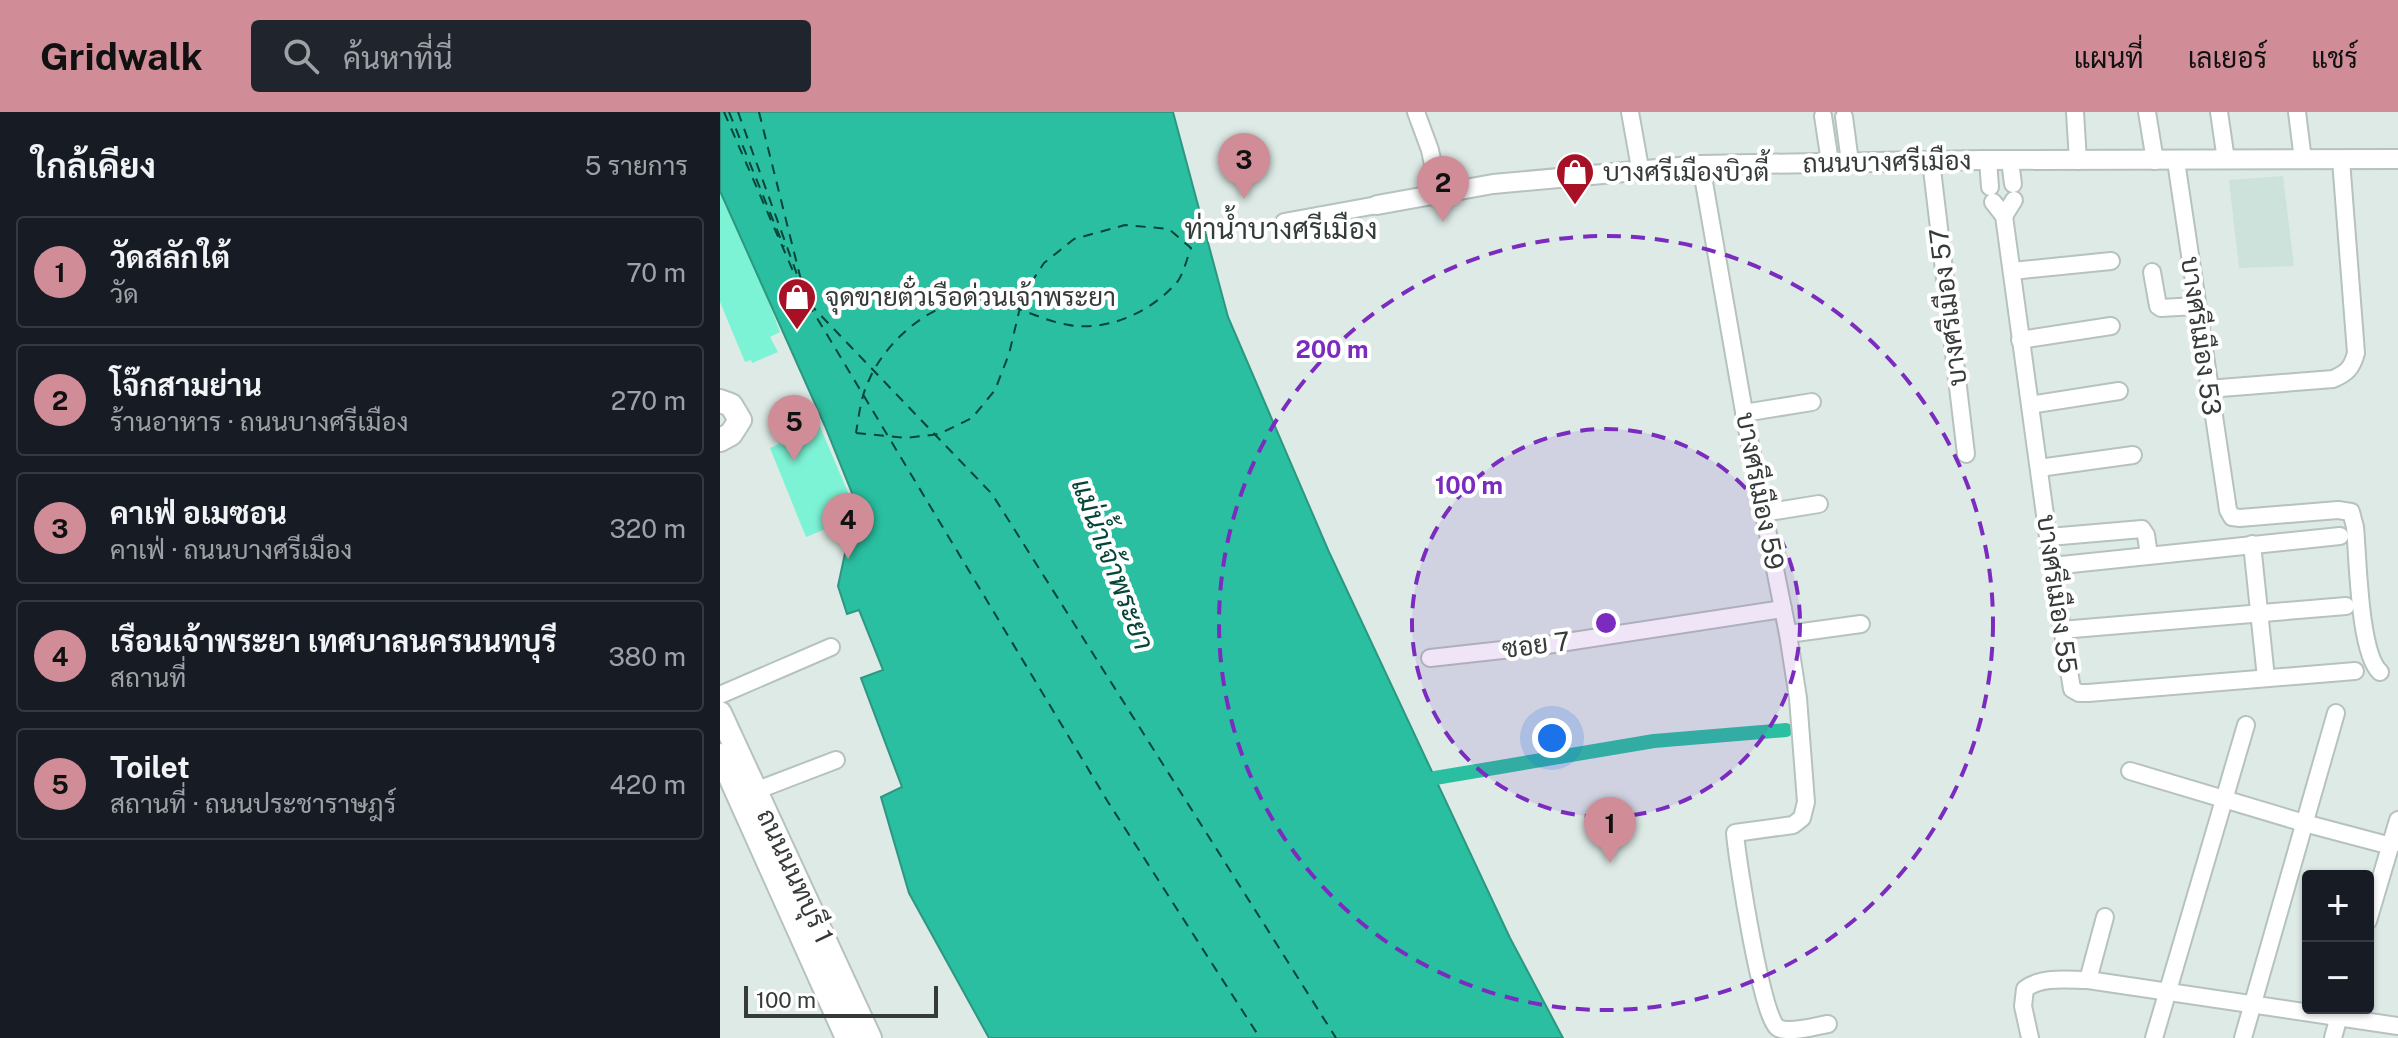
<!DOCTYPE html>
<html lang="th">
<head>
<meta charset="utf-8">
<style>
	:root { --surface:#171b24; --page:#20242c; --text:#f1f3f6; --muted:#9ea1a6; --line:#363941; --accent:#d08d98 }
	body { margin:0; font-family:"Public Sans",Sarabun,sans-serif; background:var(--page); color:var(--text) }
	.controls { position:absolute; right:24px; bottom:24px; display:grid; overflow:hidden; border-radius:8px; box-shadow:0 2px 6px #0004 }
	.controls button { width:72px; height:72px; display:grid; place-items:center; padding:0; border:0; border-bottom:2px solid var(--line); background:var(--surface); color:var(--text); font:40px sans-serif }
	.scale { position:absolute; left:24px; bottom:20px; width:194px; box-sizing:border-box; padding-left:8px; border:4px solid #363b3a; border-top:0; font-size:22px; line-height:28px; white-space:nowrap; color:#363b3a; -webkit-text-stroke:6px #fff; paint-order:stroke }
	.you { position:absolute; left:832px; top:626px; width:28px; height:28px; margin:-20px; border:6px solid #fff; border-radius:50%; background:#1a73e8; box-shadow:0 0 0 12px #1a73e833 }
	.badge { display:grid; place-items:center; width:52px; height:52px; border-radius:50%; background:var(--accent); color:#111; font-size:26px; font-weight:700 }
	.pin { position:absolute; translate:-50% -66px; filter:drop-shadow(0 2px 4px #0008) }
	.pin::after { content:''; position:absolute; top:42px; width:28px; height:24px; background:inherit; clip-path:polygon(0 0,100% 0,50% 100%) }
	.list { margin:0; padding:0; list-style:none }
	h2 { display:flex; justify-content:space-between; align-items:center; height:104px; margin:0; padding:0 32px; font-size:34px }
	h2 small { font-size:26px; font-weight:400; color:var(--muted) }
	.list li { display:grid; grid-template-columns:52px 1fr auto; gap:24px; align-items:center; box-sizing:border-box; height:112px; margin:0 16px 16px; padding:0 16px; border:2px solid var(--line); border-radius:8px }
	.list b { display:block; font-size:30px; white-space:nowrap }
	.list p { margin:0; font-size:26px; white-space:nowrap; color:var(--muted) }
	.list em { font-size:26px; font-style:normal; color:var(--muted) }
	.icon { flex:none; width:44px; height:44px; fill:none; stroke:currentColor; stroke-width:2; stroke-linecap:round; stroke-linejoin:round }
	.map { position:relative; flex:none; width:1678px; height:926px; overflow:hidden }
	header { display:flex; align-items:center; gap:48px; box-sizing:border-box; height:112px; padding:0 40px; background:var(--accent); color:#111 }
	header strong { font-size:38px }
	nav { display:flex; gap:44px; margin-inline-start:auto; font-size:28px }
	.search { width:560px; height:72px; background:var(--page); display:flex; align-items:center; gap:20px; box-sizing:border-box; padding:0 28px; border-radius:8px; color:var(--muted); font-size:30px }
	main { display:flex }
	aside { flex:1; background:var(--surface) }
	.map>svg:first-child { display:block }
</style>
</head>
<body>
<header>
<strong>Gridwalk</strong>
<div class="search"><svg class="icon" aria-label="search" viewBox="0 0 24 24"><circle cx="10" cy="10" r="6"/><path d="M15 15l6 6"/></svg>ค้นหาที่นี่</div>
<nav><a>แผนที่</a><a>เลเยอร์</a><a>แชร์</a></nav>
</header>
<main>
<aside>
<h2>ใกล้เคียง<small>5 รายการ</small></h2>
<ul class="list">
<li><span class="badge">1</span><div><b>วัดสลักใต้</b><p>วัด</p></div><em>70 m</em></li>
<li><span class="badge">2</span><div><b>โจ๊กสามย่าน</b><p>ร้านอาหาร · ถนนบางศรีเมือง</p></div><em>270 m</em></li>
<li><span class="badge">3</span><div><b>คาเฟ่ อเมซอน</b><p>คาเฟ่ · ถนนบางศรีเมือง</p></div><em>320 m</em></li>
<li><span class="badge">4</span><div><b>เรือนเจ้าพระยา เทศบาลนครนนทบุรี</b><p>สถานที่</p></div><em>380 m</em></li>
<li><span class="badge">5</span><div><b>Toilet</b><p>สถานที่ · ถนนประชาราษฎร์</p></div><em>420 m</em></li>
</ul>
</aside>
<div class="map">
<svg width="1678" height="926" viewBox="0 0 1678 926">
	<rect width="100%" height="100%" fill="#ddeae6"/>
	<path fill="#cce2db" d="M1563 64 1574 154 1519 156 1509 68Z"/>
	<g fill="#7df3d5">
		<path d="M0 79 34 151 60 220 50 225 58 240 32 251 31 248 25 250 0 190Z"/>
		<path d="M90 291 138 404 86 425 50 336 59 332 49 308Z"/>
	</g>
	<path fill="#29bfa0" stroke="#2d9781" stroke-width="2" d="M0 0H453L508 205 609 440 790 826 843 926H269L189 781 161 685 182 675 141 566 163 558 139 498 127 502 118 474 130 418 144 411 105 314 0 79Z"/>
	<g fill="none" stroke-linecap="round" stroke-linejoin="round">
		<path stroke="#29bfa0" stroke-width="14" d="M715 666 934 629 1066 618"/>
		<g stroke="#064539" stroke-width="2" stroke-dasharray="10 8" stroke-linecap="butt">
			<path d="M4 0 83 182"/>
			<path d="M9 0 64 135"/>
			<path d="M18 0 79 168"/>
			<path d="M39 0 86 188 272 382 616 926"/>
			<path d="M88 191 388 690 540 926"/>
			<path d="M136 321 186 326 219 322 252 306 275 278 289 242 303 183 324 151 354 127 405 113 449 117 471 136C467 146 464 160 458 169 433 199 388 220 349 213 323 209 300 195 274 189 224 178 168 224 149 268 141 284 139 303 136 321"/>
		</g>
		<defs>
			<g id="minor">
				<path d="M696 0 710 38 719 81"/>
				<path d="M910 0 920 56"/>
				<path d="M1355 0 1358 49"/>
				<path d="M1427 0 1435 49"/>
				<path d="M1499 0 1506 48"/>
				<path d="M1577 0 1583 48"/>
				<path d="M1103 4 1110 50"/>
				<path d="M1124 5 1130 50"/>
				<path d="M1268 48 1270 75"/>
				<path d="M1211 49 1246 342"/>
				<path d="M1290 49 1293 72"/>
				<path d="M1456 49 1508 398 1512 405 1520 406 1618 398 1631 400 1635 415C1638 446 1639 541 1660 560"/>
				<path d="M981 53 1027 317 1068 522 1078 586 1086 690 1082 706 1073 713 1015 721C1017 747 1042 908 1058 916 1070 922 1095 914 1108 912"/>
				<path d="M1273 90 1284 104 1332 454 1352 577 1359 581H1368L1635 559"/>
				<path d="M1284 104 1294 88"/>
				<path d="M564 110 657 93"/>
				<path d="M1292 159 1391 149"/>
				<path d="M1432 160 1438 194 1441 196 1476 194"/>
				<path d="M1300 228 1391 214"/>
				<path d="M1488 277 1613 267C1627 261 1632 256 1636 241L1621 48"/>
				<path d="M1310 293 1399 279"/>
				<path d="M1024 301 1092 290"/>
				<path d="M1319 356 1413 343"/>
				<path d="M1043 401 1099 392"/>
				<path d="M1329 425 1422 417 1426 423 1429 443"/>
				<path d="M1532 432 1546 566"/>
				<path d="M1332 454 1620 424"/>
				<path d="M1341 518 1626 494"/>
				<path d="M1068 522 1141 512"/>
				<path d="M710 546 827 533 1063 497"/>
				<path d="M0 583 111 535"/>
				<path d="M1410 659 1584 711 1671 734"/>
				<path d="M35 679 116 648"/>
				<path d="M1648 809 1678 708"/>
				<path d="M1368 868 1385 805"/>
				<path d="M1310 926 1303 894 1305 877C1322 864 1348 868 1368 868L1678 914"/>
				<path d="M1434 926 1526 613"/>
				<path d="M1523 926 1616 601"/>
				<path d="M1613 926 1621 897"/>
			</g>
			<path id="tertiary" d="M657 93 773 72 981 53 1262 48 1678 47"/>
			<g id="secondary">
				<path d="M0 289 11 293 20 308 11 322 0 328"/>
				<path d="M0 601 150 926"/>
				<path d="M0 643 127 926"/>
			</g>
		</defs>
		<use href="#minor" stroke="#b6c2be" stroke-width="20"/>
		<use href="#tertiary" stroke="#b6c2be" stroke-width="22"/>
		<use href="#secondary" stroke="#b6c2be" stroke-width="26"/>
		<use href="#minor" stroke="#fff" stroke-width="16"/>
		<use href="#tertiary" stroke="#fff" stroke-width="18"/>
		<use href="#secondary" stroke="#fff" stroke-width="22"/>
	</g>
	<circle cx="886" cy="511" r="194" fill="#7b2cbf" fill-opacity=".12"/>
	<g fill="none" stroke="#7b2cbf" stroke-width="4" stroke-dasharray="14 10">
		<circle cx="886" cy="511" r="194"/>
		<circle cx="886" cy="511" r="387"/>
	</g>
	<defs>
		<symbol id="shop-pin" viewBox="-11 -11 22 30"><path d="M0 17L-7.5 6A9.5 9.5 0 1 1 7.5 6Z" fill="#a71025" stroke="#fff"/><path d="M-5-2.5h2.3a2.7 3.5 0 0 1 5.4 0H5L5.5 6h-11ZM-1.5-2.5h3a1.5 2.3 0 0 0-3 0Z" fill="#fff"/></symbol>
	</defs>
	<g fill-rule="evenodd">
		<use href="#shop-pin" x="833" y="38" width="44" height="60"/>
		<use href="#shop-pin" x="55" y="163" width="44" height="60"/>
	</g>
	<g text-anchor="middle" stroke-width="8" stroke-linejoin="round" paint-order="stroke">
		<g font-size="26" fill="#363b3a" stroke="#fff">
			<text transform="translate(1167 50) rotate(-1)" y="9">ถนนบางศรีเมือง</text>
			<text transform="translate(1228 195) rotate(-97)" y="9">บางศรีเมือง 57</text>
			<text transform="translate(1481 224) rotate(82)" y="9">บางศรีเมือง 53</text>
			<text transform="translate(1040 379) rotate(79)" y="9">บางศรีเมือง 59</text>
			<text transform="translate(1337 482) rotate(82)" y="9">บางศรีเมือง 55</text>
			<text transform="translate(816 533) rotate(-7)" y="9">ซอย 7</text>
			<text transform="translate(75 764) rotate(65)" y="9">ถนนนนทบุรี 1</text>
		</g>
		<g font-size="26" fill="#363b3a" stroke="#fff" text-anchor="start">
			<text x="883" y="69">บางศรีเมืองบิวตี้</text>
			<text x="105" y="194">จุดขายตั๋วเรือด่วนเจ้าพระยา</text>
		</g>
		<g font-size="28" fill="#333d3a" stroke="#fff">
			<text x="561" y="127">ท่าน้ำบางศรีเมือง</text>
		</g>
		<g font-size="28" font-style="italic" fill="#064539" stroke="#fff">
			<text transform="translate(393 452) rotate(69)" y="10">แม่น้ำเจ้าพระยา</text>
		</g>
	</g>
	<circle cx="886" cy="511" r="12" fill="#7b2cbf" stroke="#fff" stroke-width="4"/>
	<g font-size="24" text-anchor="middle" font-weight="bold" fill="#7b2cbf" stroke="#fff" stroke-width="8" stroke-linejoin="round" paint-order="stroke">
		<text x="612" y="246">200 m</text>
		<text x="749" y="382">100 m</text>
	</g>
</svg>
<div class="controls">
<button>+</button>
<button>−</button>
</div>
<div class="scale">100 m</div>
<div class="you"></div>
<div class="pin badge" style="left:890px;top:751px">1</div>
<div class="pin badge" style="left:723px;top:110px">2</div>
<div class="pin badge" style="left:524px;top:87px">3</div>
<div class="pin badge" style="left:128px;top:447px">4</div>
<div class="pin badge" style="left:74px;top:349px">5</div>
</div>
</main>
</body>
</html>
